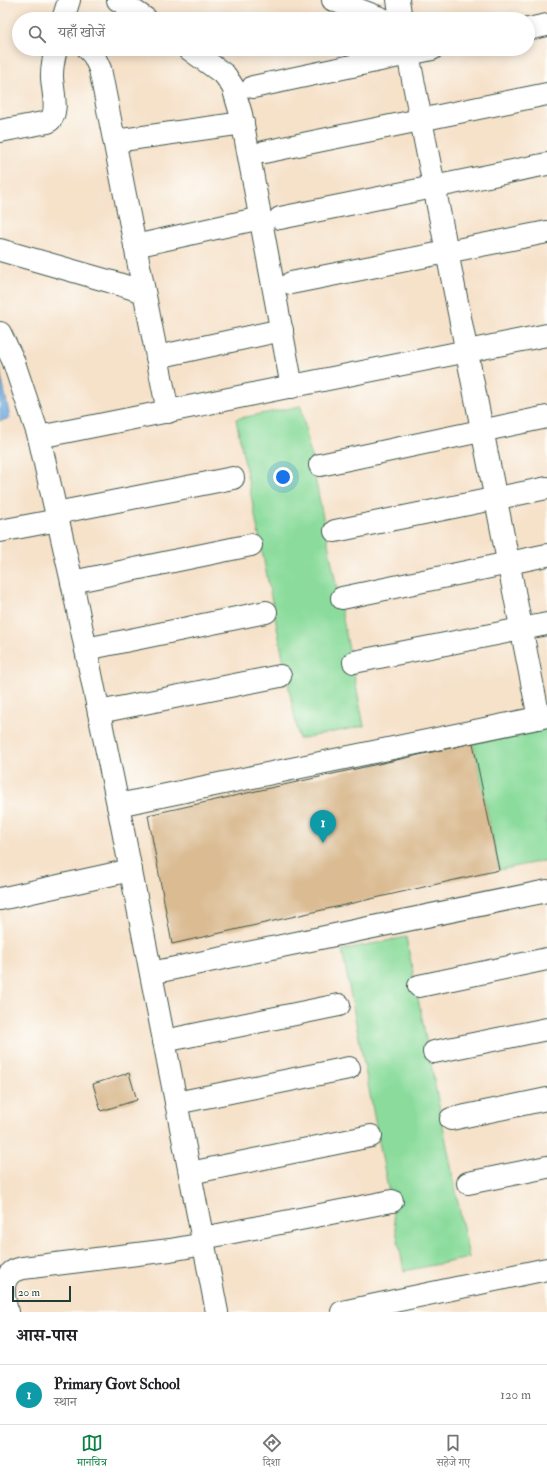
<!DOCTYPE html>
<html lang="hi">
<head>
<meta charset="utf-8">
<style>
	:root { --surface:#fff; --page:#f6f6f6; --text:#202124; --muted:#757577; --line:#e0e0e0; --accent:#0b8043 }
	body { margin:0; font-family:"IM FELL Double Pica","Noto Serif Devanagari",serif; background:var(--page); color:var(--text) }
	.scale { position:absolute; left:12px; bottom:10px; width:59px; box-sizing:border-box; padding-left:4px; border:2px solid #1f3d34; border-top:0; font-size:11px; line-height:14px; white-space:nowrap; color:#1f3d34; -webkit-text-stroke:3px #fdfcf7; paint-order:stroke }
	.you { position:absolute; left:283px; top:477px; width:14px; height:14px; margin:-10px; border:3px solid #fff; border-radius:50%; background:#1a73e8; box-shadow:0 0 0 6px #1a73e833 }
	.badge { display:grid; place-items:center; width:26px; height:26px; border-radius:50%; background:var(--accent); color:#fff; font-size:13px; font-weight:700 }
	.pin { position:absolute; translate:-50% -33px; filter:drop-shadow(0 1px 2px #0008) }
	.pin::after { content:''; position:absolute; top:21px; width:14px; height:12px; background:inherit; clip-path:polygon(0 0,100% 0,50% 100%) }
	.list { margin:0; padding:0; list-style:none }
	h2 { display:flex; justify-content:space-between; align-items:center; height:52px; margin:0; padding:0 16px; font-size:17px }
	h2 small { font-size:13px; font-weight:400; color:var(--muted) }
	.list li { display:grid; grid-template-columns:26px 1fr auto; gap:12px; align-items:center; box-sizing:border-box; height:60px; padding:0 16px; border-top:1px solid var(--line) }
	.list b { display:block; font-size:15px; white-space:nowrap }
	.list p { margin:0; font-size:13px; white-space:nowrap; color:var(--muted) }
	.list em { font-size:13px; font-style:normal; color:var(--muted) }
	.icon { flex:none; width:22px; height:22px; fill:none; stroke:currentColor; stroke-width:2; stroke-linecap:round; stroke-linejoin:round }
	.map { position:relative; flex:none; width:547px; height:1312px; overflow:hidden }
	.search { position:absolute; background:var(--surface); box-shadow:0 2px 10px #0003; left:12px; right:12px; top:12px; height:44px; display:flex; align-items:center; gap:10px; box-sizing:border-box; padding:0 14px; border-radius:22px; color:var(--muted); font-size:15px }
	.sheet { height:112px; background:var(--surface) }
	nav { display:flex; justify-content:space-around; align-items:center; box-sizing:border-box; height:56px; border-top:1px solid var(--line); background:var(--surface); font-size:11px; color:var(--muted) }
	nav a { display:grid; justify-items:center; gap:2px }
	nav .on { color:var(--accent) }
	.map>svg:first-child { display:block }
</style>
</head>
<body>
<div class="map">
<svg width="547" height="1312" viewBox="0 0 547 1312">
	<rect width="100%" height="100%" fill="#fdfcf7"/>
	<filter id="ink" filterUnits="userSpaceOnUse"><feTurbulence type="fractalNoise" baseFrequency=".025" numOctaves="2"/><feDisplacementMap in="SourceGraphic" scale="8" xChannelSelector="R" yChannelSelector="G"/><feConvolveMatrix kernelMatrix="1 2 1 2 8 2 1 2 1" color-interpolation-filters="sRGB"/></filter>
	<filter id="wash" filterUnits="userSpaceOnUse"><feTurbulence type="fractalNoise" baseFrequency=".012" numOctaves="4" result="noise"/><feDisplacementMap in="SourceGraphic" scale="16" xChannelSelector="R" yChannelSelector="G"/><feGaussianBlur stdDeviation="0.9" result="paint"/><feColorMatrix in="noise" values="0 0 0 0 0 0 0 0 0 0 0 0 0 0 0 0 0 1.4 0 .05"/><feComposite in="paint" operator="in"/></filter>
	<g filter="url(#wash)">
		<rect width="100%" height="100%" fill="#f6e1c9"/>
		<g fill="#8bdc9c" stroke="#558c68">
			<path d="M301 406 364 726 299 739 236 419Z"/>
			<path d="M547 728V860L499 870 473 743Z"/>
			<path d="M406 937 469 1258 404 1271 342 950Z"/>
		</g>
		<path fill="#70aae0" stroke="#48748a" d="M0 370 10 418 0 421Z"/>
		<g id="blocks">
			<g fill="#dabb92">
				<path d="M473 743 499 870 172 944 148 815Z"/>
				<path d="M129 1073 137 1100 101 1111 93 1084Z"/>
			</g>
		</g>
	</g>
	<g filter="url(#ink)">
		<use href="#blocks" fill-opacity="0" stroke="#3f564a" stroke-width="1"/>
		<g fill="none" stroke-linecap="round" stroke-linejoin="round">
			<defs>
				<g id="minor">
					<path d="M118 0 146 19"/>
					<path d="M333 0 383 19"/>
					<path d="M398 0 401 19"/>
					<path d="M63 19 69 0"/>
					<path d="M528 29 547 25"/>
					<path d="M88 49 94 56 100 69 168 412"/>
					<path d="M189 49 225 75 233 87 241 114 292 387"/>
					<path d="M407 49 539 718"/>
					<path d="M253 87 432 49"/>
					<path d="M0 131 48 122C61 113 51 87 52 74 52 66 54 57 56 49"/>
					<path d="M115 141 243 123"/>
					<path d="M264 152 547 94"/>
					<path d="M280 218 547 164"/>
					<path d="M135 246 261 218"/>
					<path d="M0 250 112 282 144 292"/>
					<path d="M291 283 547 232"/>
					<path d="M0 333 13 360 39 437 72 582 118 805 217 1312"/>
					<path d="M157 357 282 330"/>
					<path d="M39 437 547 335"/>
					<path d="M320 465 547 417"/>
					<path d="M56 513 233 478"/>
					<path d="M0 531 58 520"/>
					<path d="M335 531 547 488"/>
					<path d="M72 582 251 545"/>
					<path d="M342 598 547 555"/>
					<path d="M86 649 266 612"/>
					<path d="M354 662 547 624"/>
					<path d="M99 712 280 676"/>
					<path d="M118 805 547 716"/>
					<path d="M0 899 131 870"/>
					<path d="M151 973 547 891"/>
					<path d="M419 986 547 959"/>
					<path d="M164 1041 339 1005"/>
					<path d="M434 1052 547 1029"/>
					<path d="M176 1103 349 1068"/>
					<path d="M451 1119 547 1099"/>
					<path d="M190 1173 371 1136"/>
					<path d="M468 1183 547 1167"/>
					<path d="M203 1238 392 1201"/>
					<path d="M7 1312C4 1299 0 1282 11 1273 14 1270 19 1269 23 1268L170 1250 204 1244"/>
					<path d="M342 1312 547 1269"/>
				</g>
			</defs>
			<use href="#minor" stroke="#3f564a" stroke-width="24"/>
			<use href="#minor" stroke="#fff" stroke-width="22"/>
		</g>
	</g>
</svg>
<div class="scale">20 m</div>
<div class="you"></div>
<div class="pin badge" style="left:323px;top:843px;background:#0f9aa8">1</div>
<div class="search"><svg class="icon" aria-label="search" viewBox="0 0 24 24"><circle cx="10" cy="10" r="6"/><path d="M15 15l6 6"/></svg>यहाँ खोजें</div>
</div>
<section class="sheet">
<h2>आस-पास<small></small></h2>
<ul class="list">
<li><span class="badge" style="background:#0f9aa8">1</span><div><b>Primary Govt School</b><p>स्थान</p></div><em>120 m</em></li>
</ul>
</section>
<nav>
<a class="on"><svg class="icon" aria-label="map" viewBox="0 0 24 24"><path d="M3 6l6-2 6 2 6-2v14l-6 2-6-2-6 2zM9 4v14M15 6v14"/></svg>मानचित्र</a>
<a><svg class="icon" aria-label="directions" viewBox="0 0 24 24"><path d="M12 3l9 9-9 9-9-9zM9 14v-3h6M13 9l2 2-2 2"/></svg>दिशा</a>
<a><svg class="icon" aria-label="saved" viewBox="0 0 24 24"><path d="M7 4h10v16l-5-4-5 4z"/></svg>सहेजे गए</a>
</nav>
</body>
</html>
